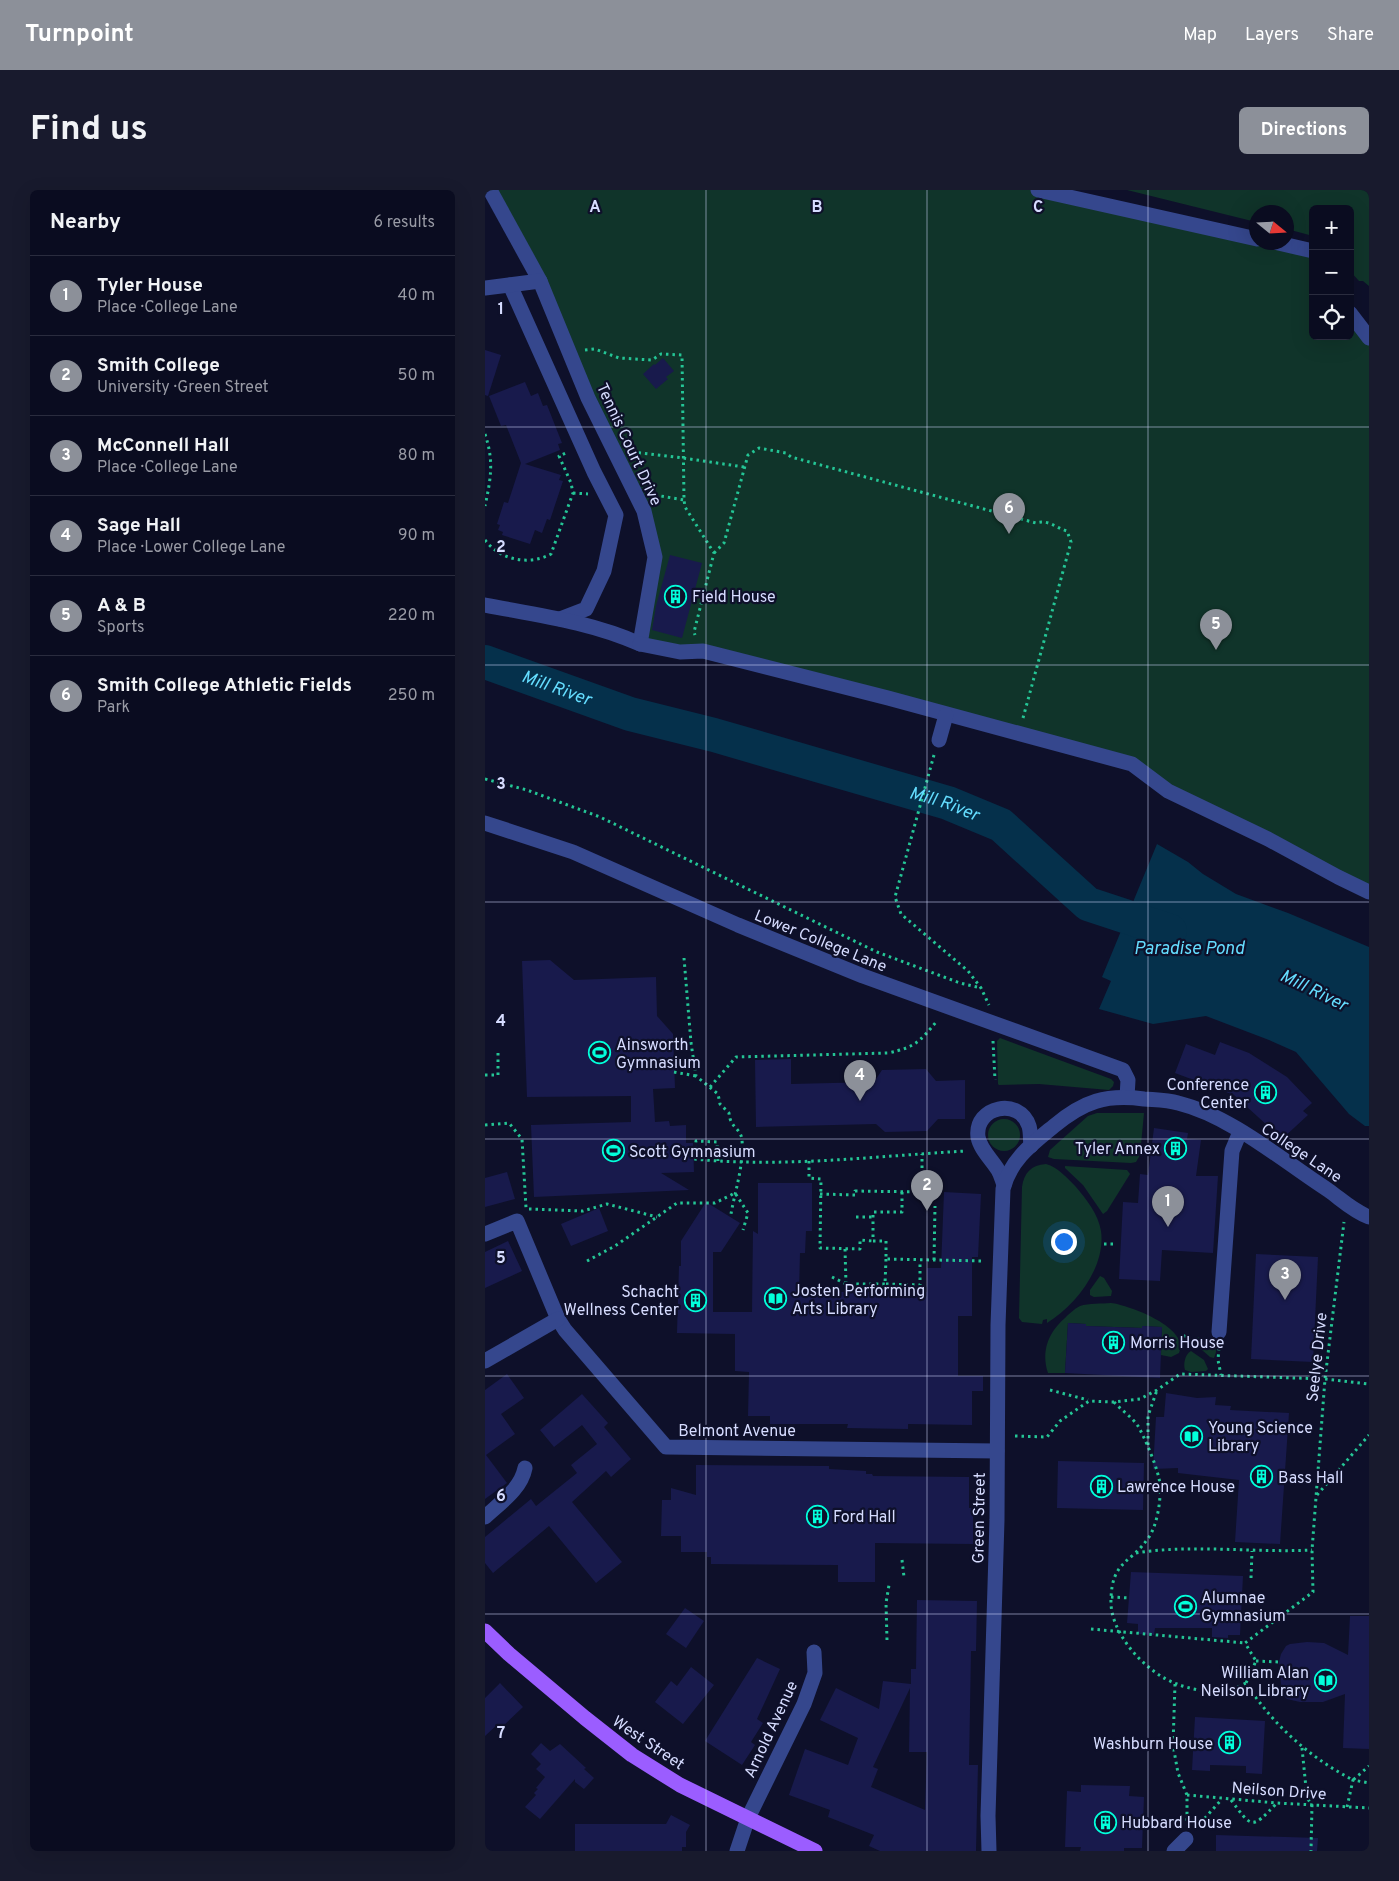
<!DOCTYPE html>
<html lang="en">
<head>
<meta charset="utf-8">
<style>
	:root { --surface:#0a0c20; --page:#181a2d; --text:#f1f3f6; --muted:#999ba5; --line:#2a2c3e; --accent:#8c9099 }
	body { margin:0; font-family:Overpass,sans-serif; background:var(--page); color:var(--text) }
	.controls { position:absolute; right:15px; top:15px; display:grid; overflow:hidden; border-radius:8px; box-shadow:0 5px 20px #0002 }
	.controls button { width:45px; height:45px; display:grid; place-items:center; padding:0; border:0; border-bottom:1px solid var(--line); background:var(--surface); color:var(--text); font:25px sans-serif }
	.compass { position:absolute; left:764px; top:15px; width:45px; height:45px; border-radius:50%; background:var(--surface); box-shadow:0 5px 20px #0002; rotate:108deg }
	.you { position:absolute; left:578px; top:1051px; width:18px; height:18px; margin:-12px; border:4px solid #fff; border-radius:50%; background:#1a73e8; box-shadow:0 0 0 8px #1a73e833 }
	.badge { display:grid; place-items:center; width:32px; height:32px; border-radius:50%; background:var(--accent); color:#fff; font-size:16px; font-weight:700 }
	.pin { position:absolute; translate:-50% -41px; filter:drop-shadow(0 1px 2px #0008) }
	.pin::after { content:''; position:absolute; top:26px; width:18px; height:15px; background:inherit; clip-path:polygon(0 0,100% 0,50% 100%) }
	.list { margin:0; padding:0; list-style:none }
	h2 { display:flex; justify-content:space-between; align-items:center; height:65px; margin:0; padding:0 20px; font-size:21px }
	h2 small { font-size:16px; font-weight:400; color:var(--muted) }
	.list li { display:grid; grid-template-columns:32px 1fr auto; gap:15px; align-items:center; box-sizing:border-box; height:80px; padding:0 20px; border-top:1px solid var(--line) }
	.list b { display:block; font-size:19px; white-space:nowrap }
	.list p { margin:0; font-size:16px; white-space:nowrap; color:var(--muted) }
	.list em { font-size:16px; font-style:normal; color:var(--muted) }
	.icon { flex:none; width:28px; height:28px; fill:none; stroke:currentColor; stroke-width:2; stroke-linecap:round; stroke-linejoin:round }
	.map { position:relative; flex:none; width:884px; height:1661px; overflow:hidden; border-radius:8px }
	header { display:flex; align-items:center; gap:30px; box-sizing:border-box; height:70px; padding:0 25px; background:var(--accent); color:#fff }
	header strong { font-size:24px }
	nav { display:flex; gap:28px; margin-inline-start:auto; font-size:18px }
	.intro { display:flex; align-items:center; justify-content:space-between; box-sizing:border-box; height:120px; padding:0 30px }
	h1 { margin:0; font-size:35px }
	.button { padding:12px 22px; border-radius:8px; background:var(--accent); color:#fff; font-size:18px; font-weight:700 }
	main { display:flex; gap:30px; padding:0 30px }
	aside { flex:1; background:var(--surface); border-radius:8px; box-shadow:0 5px 20px #0002 }
	.map>svg:first-child { display:block }
</style>
</head>
<body>
<header>
<strong>Turnpoint</strong>
<nav><a>Map</a><a>Layers</a><a>Share</a></nav>
</header>
<div class="intro"><h1>Find us</h1><a class="button">Directions</a></div>
<main>
<aside>
<h2>Nearby<small>6 results</small></h2>
<ul class="list">
<li><span class="badge">1</span><div><b>Tyler House</b><p>Place · College Lane</p></div><em>40 m</em></li>
<li><span class="badge">2</span><div><b>Smith College</b><p>University · Green Street</p></div><em>50 m</em></li>
<li><span class="badge">3</span><div><b>McConnell Hall</b><p>Place · College Lane</p></div><em>80 m</em></li>
<li><span class="badge">4</span><div><b>Sage Hall</b><p>Place · Lower College Lane</p></div><em>90 m</em></li>
<li><span class="badge">5</span><div><b>A &amp; B</b><p>Sports</p></div><em>220 m</em></li>
<li><span class="badge">6</span><div><b>Smith College Athletic Fields</b><p>Park</p></div><em>250 m</em></li>
</ul>
</aside>
<div class="map">
<svg width="884" height="1661" viewBox="0 0 884 1661">
	<rect width="100%" height="100%" fill="#0e102a"/>
	<g fill="#10342a">
		<path d="M5 0H553L772 52 789 53 828 61V146H865V123L884 148V702L647 574 461 525 155 454 170 367 159 321Z"/>
		<path d="M642 0H884V96L878 91H874L865 81V19H828V46L802 39V22H772L771 32Z"/>
		<path d="M515 848 626 889 629 892 628 896 624 900 554 894 514 895 513 894 512 851Z"/>
		<path d="M612 923H659L655 965 651 972 646 973 569 969 563 967 565 960 603 926Z"/>
		<circle cx="519" cy="945" r="16"/>
		<path d="M561 974C573 977 583 989 591 997 602 1010 613 1024 616 1041 621 1077 591 1115 562 1133V1129L558 1130 557 1134 537 1132 534 1128 537 997C539 983 546 975 561 974Z"/>
		<path d="M580 976 642 980 645 984 622 1021 618 1024 598 995 580 978Z"/>
		<path d="M615 1086 619 1088 627 1101 626 1106 609 1107 605 1105V1100Z"/>
		<path d="M626 1113C644 1115 706 1138 694 1163L686 1167 676 1165 677 1137 657 1136V1138L601 1136V1134L583 1133 580 1183H563C556 1161 563 1143 580 1128 584 1124 589 1119 595 1116 604 1113 616 1114 626 1113Z"/>
		<path d="M715 1147 730 1150 731 1162 729 1168 725 1167 709 1153 710 1148Z"/>
		<path d="M706 1161 719 1170 723 1179 721 1181 706 1182 700 1180C698 1174 700 1164 706 1161Z"/>
	</g>
	<path fill="#05304b" d="M672 654 703 672 718 684 751 704 803 723 884 757V936H880L864 924 811 862 784 850 721 826 668 834 614 819 626 791 617 787Z"/>
	<g fill="none" stroke-linecap="round" stroke-linejoin="round">
		<path stroke="#05304b" stroke-width="34" id="s1" d="M0 472 145 524 229 545 463 613 516 635 603 714 685 741"/>
	</g>
	<g fill="#181a4c" fill-rule="evenodd">
		<path d="M0 160 16 165 3 206 0 205Z"/>
		<path d="M178 168 189 181 181 187 183 189 171 199 158 184 169 174 170 175Z"/>
		<path d="M40 192 46 206 53 203 58 216 62 215 77 253 73 254 75 260 40 274 76 285 74 290 78 291 65 330 62 329 57 343 50 340 45 354 17 345 18 342 13 340 15 335 12 334 19 312 23 313 36 273 21 235 16 236 4 206Z"/>
		<path d="M185 365 217 373 197 448 167 440 171 416Z"/>
		<path d="M65 770 89 790 171 787 172 826 188 844 190 898 168 899 170 932 184 931 185 936 201 935V953H208L209 982 176 983 204 1000 49 1007 46 935 146 932V906L42 907 37 771Z"/>
		<path d="M735 852 764 863 802 887 827 913 818 921 823 925 797 949 749 905 690 883 701 854 730 865Z"/>
		<path d="M306 869V894L389 892 397 880 441 879 451 891 480 890V929H453L442 941 400 942 391 934 271 937 270 870Z"/>
		<path d="M669 938 703 943 702 949 716 950 711 986H733L728 1063 677 1060 675 1091 634 1089 638 1012 653 1013 655 984 663 985Z"/>
		<path d="M22 982 30 1009 0 1017V988Z"/>
		<path d="M273 993H327V1041H321L320 1063H315L314 1102H442V1078H456L459 1002 496 1004 493 1067H487V1126H473V1186H498V1201H487V1235L423 1234V1239L362 1238 363 1234H285V1226H263L264 1182 250 1181V1144L192 1143 194 1076H196V1051L221 1012 255 1033 236 1062H228V1122H267L268 1041 273 1044Z"/>
		<path d="M114 1018 123 1041 86 1056 76 1034Z"/>
		<path d="M23 1051 37 1081 0 1098V1062Z"/>
		<path d="M771 1064 833 1067 828 1172 766 1169Z"/>
		<path d="M583 1133 601 1134V1136L657 1138V1136L677 1137 675 1188 580 1183Z"/>
		<path d="M22 1184 39 1208 16 1224 30 1244 1 1265 22 1293 0 1309V1200Z"/>
		<path d="M681 1203 712 1208 731 1207 730 1215 746 1216 745 1220 804 1223 795 1354 750 1352 754 1290 693 1283V1278L668 1279 671 1227H679Z"/>
		<path d="M97 1204 123 1233 119 1237 146 1269 126 1287 121 1281 87 1312 137 1372 111 1393 64 1336 8 1383 0 1373V1347L46 1309 51 1316 92 1283 86 1275 112 1254 97 1235 69 1257 55 1240Z"/>
		<path d="M573 1271 659 1273 658 1320 572 1318Z"/>
		<path d="M211 1275 344 1276V1279L381 1281V1284H387L388 1286 484 1287V1318H488V1354L390 1353V1392H353V1375L226 1374V1367H222V1362H196V1346H176L177 1310H186V1298L211 1305Z"/>
		<path d="M646 1382 758 1386 755 1445H743V1448L727 1447V1438H670L669 1445 653 1444V1434L642 1433Z"/>
		<path d="M432 1410 492 1411 491 1461H486L484 1575H493L491 1661H395L384 1656 389 1645 343 1627 345 1620 304 1605 320 1559 363 1575 373 1548 335 1530 351 1498 394 1519 398 1491 426 1494V1479H431ZM425 1498 424 1562H442L440 1620 386 1597 393 1579 388 1577Z"/>
		<path d="M200 1418 219 1431 201 1458 181 1444Z"/>
		<path d="M865 1426H884V1559L858 1558 860 1504 838 1512H815L802 1509 799 1506 796 1495 794 1472 796 1464 801 1456 805 1454 822 1452 839 1453 863 1465Z"/>
		<path d="M272 1468 295 1479 272 1529 278 1533 266 1552 270 1555 257 1575 220 1551Z"/>
		<path d="M206 1477 229 1495 198 1534 170 1512 186 1491 192 1496Z"/>
		<path d="M15 1493 38 1517 17 1537 13 1534 0 1546V1508Z"/>
		<path d="M710 1527 780 1531 777 1584 761 1583V1576L725 1575V1581L707 1580Z"/>
		<path d="M56 1553 65 1561 75 1554 101 1578 99 1579 109 1588 99 1599 90 1592V1589L55 1629 40 1617 51 1605 49 1603 53 1599 51 1598 60 1587 51 1579 56 1574 46 1564Z"/>
		<path d="M596 1595 645 1596 644 1606 659 1607 657 1658H639V1661H595L596 1657H580L582 1601 596 1602Z"/>
		<path d="M186 1625 205 1635 201 1642V1657H197V1661H90V1634H181Z"/>
		<path d="M731 1645 833 1648 832 1661H731Z"/>
	</g>
	<g fill="none" stroke-linecap="round" stroke-linejoin="round">
		<g stroke="#24c595" stroke-width="3" stroke-dasharray="2.5 4" stroke-linecap="butt">
			<path d="M100 160 110 159 134 168 167 170 176 164 197 165 199 310 200 317 229 363 209 442 210 445"/>
			<path d="M0 244C9 271 6 288 0 316"/>
			<path d="M147 262 198 268 259 277"/>
			<path d="M88 303 103 304"/>
			<path d="M170 305 199 310"/>
			<path d="M0 350C15 370 44 376 66 364L88 303 86 293 74 266 83 262"/>
			<path d="M229 363 239 353 263 265 274 258 301 263 306 267 551 333C563 329 571 338 582 341L586 352 538 528"/>
			<path d="M449 565 410 707 416 724 483 781 496 798 504 815"/>
			<path d="M0 589 42 600 115 627 392 762 475 793 496 798"/>
			<path d="M199 768 206 853 211 886 233 904 235 914 244 923C245 938 256 938 257 950 259 975 250 1001 246 1024"/>
			<path d="M508 851 510 890"/>
			<path d="M189 882 211 886"/>
			<path d="M0 885H13V862"/>
			<path d="M225 897 251 867 403 863C431 857 434 852 452 831"/>
			<path d="M0 935 24 933 37 949 41 1018"/>
			<path d="M233 971 232 952 211 951 209 969C299 978 391 966 481 961"/>
			<path d="M324 971V988L336 989 335 1058 375 1059V1050L388 1051"/>
			<path d="M417 1002V1022H388V1051H401V1069L499 1071"/>
			<path d="M437 1002H448"/>
			<path d="M335 1004 370 1005V1001L437 1002V964"/>
			<path d="M44 1019 98 1021 122 1014 172 1027"/>
			<path d="M371 1027H388"/>
			<path d="M619 1054H628"/>
			<path d="M360 1059 361 1094"/>
			<path d="M401 1069 400 1094 435 1095V1071"/>
			<path d="M449 1070 450 1016"/>
			<path d="M102 1071 130 1056 192 1013H230L250 1003 263 1023 258 1040"/>
			<path d="M347 1087 361 1094H400"/>
			<path d="M699 1147 702 1144"/>
			<path d="M734 1158 733 1170 736 1185"/>
			<path d="M565 1200 603 1210"/>
			<path d="M629 1212C636 1220 647 1227 653 1236 660 1248 675 1283 675 1296 676 1311 672 1335 664 1347 646 1374 627 1370 626 1409 624 1443 661 1483 692 1494 705 1499 722 1502 736 1503 744 1503 754 1496 761 1493 788 1535 824 1567 868 1590L884 1576"/>
			<path d="M530 1246 562 1247 575 1231 604 1211 629 1212 655 1209 672 1200 695 1184 840 1189 884 1194"/>
			<path d="M663 1255V1226L672 1200"/>
			<path d="M832 1305 884 1245"/>
			<path d="M651 1363C707 1354 769 1363 827 1360"/>
			<path d="M417 1370 419 1387"/>
			<path d="M766 1388 767 1361"/>
			<path d="M626 1407 644 1408"/>
			<path d="M606 1439 760 1453"/>
			<path d="M402 1450 401 1413 404 1395"/>
			<path d="M771 1471 794 1472"/>
			<path d="M761 1493 771 1471 760 1453 828 1402 827 1360 840 1189 859 1032"/>
			<path d="M690 1494 688 1555 693 1583 702 1605V1633"/>
			<path d="M817 1558 822 1608 827 1615 826 1661"/>
			<path d="M702 1605 792 1613 884 1618"/>
			<path d="M746 1610C767 1638 766 1640 791 1614"/>
			<path d="M862 1617 868 1590 884 1593"/>
			<path d="M711 1638 737 1609"/>
		</g>
		<g stroke="#35478d" stroke-width="15">
			<path d="M5 0 55 91"/>
			<path d="M553 0 772 49"/>
			<path d="M789 52 828 61"/>
			<path d="M25 95 109 282 131 325 119 381 101 419 75 429"/>
			<path d="M0 98 55 91 103 208 159 321 170 367 155 454C106 432 52 425 0 415"/>
			<path d="M865 123 884 148"/>
			<path d="M155 454 195 462 218 461 403 508 647 574 683 601 783 649 853 687 884 702"/>
			<path d="M454 550 461 525"/>
			<path d="M0 633 88 662 253 735 378 786 638 880 643 890 642 907"/>
			<path d="M519 995C517 990 516 985 513 980 507 970 495 959 493 947 489 916 535 907 544 936 546 942 545 950 546 956"/>
			<path d="M0 1044 32 1031 73 1129 80 1140 181 1257 512 1261"/>
			<path d="M734 1142 747 961 755 942"/>
			<path d="M0 1171 73 1129"/>
			<path d="M0 1327C15 1313 36 1299 40 1278"/>
			<path d="M252 1661 263 1628 319 1514 330 1483 329 1462"/>
			<path d="M504 1661 503 1626 512 1330 513 1135 518 999C525 970 547 954 569 936 599 911 621 904 659 909 671 910 682 910 693 913 746 926 798 971 843 1000 857 1010 868 1021 884 1027"/>
			<path d="M689 1661 701 1649"/>
		</g>
		<path stroke="#9b5dff" stroke-width="15" d="M0 1441 24 1464 100 1528 147 1565 195 1595 330 1661"/>
	</g>
	<path fill="none" stroke="#d6dcff" stroke-width="1" stroke-opacity="0.55" d="M221 0V1661M442 0V1661M663 0V1661M0 237H884M0 475H884M0 712H884M0 949H884M0 1186H884M0 1424H884"/>
	<defs>
		<symbol id="building-ring" viewBox="-11 -11 22 22"><circle r="9.5" fill="#0e102a" stroke="#02ffdb" stroke-width="1.5"/><path d="M-4-6H4V6H1V3H-1V6H-4ZM-2.5-4.3h1.7v1.8h-1.7ZM.8-4.3h1.7v1.8H.8ZM-2.5-1h1.7V.8h-1.7ZM.8-1h1.7V.8H.8Z" fill="#02ffdb"/></symbol>
		<symbol id="stadium-ring" viewBox="-11 -11 22 22"><circle r="9.5" fill="#0e102a" stroke="#02ffdb" stroke-width="1.5"/><path d="M0-5a6.5 5 0 1 0 0 10a6.5 5 0 1 0 0-10ZM-3.5-1.8h7v3.6h-7Z" fill="#02ffdb"/></symbol>
		<symbol id="library-ring" viewBox="-11 -11 22 22"><circle r="9.5" fill="#0e102a" stroke="#02ffdb" stroke-width="1.5"/><path d="M-6-4Q-3-5.5-.7-3.5V5Q-3 3-6 4ZM6-4Q3-5.5 .7-3.5V5Q3 3 6 4Z" fill="#02ffdb"/></symbol>
	</defs>
	<g fill-rule="evenodd">
		<use href="#building-ring" x="178" y="394" width="25" height="25"/>
		<use href="#stadium-ring" x="102" y="850" width="25" height="25"/>
		<use href="#building-ring" x="768" y="890" width="25" height="25"/>
		<use href="#building-ring" x="678" y="946" width="25" height="25"/>
		<use href="#stadium-ring" x="116" y="948" width="25" height="25"/>
		<use href="#library-ring" x="278" y="1096" width="25" height="25"/>
		<use href="#building-ring" x="198" y="1098" width="25" height="25"/>
		<use href="#building-ring" x="616" y="1140" width="25" height="25"/>
		<use href="#library-ring" x="694" y="1234" width="25" height="25"/>
		<use href="#building-ring" x="764" y="1274" width="25" height="25"/>
		<use href="#building-ring" x="604" y="1284" width="25" height="25"/>
		<use href="#building-ring" x="320" y="1314" width="25" height="25"/>
		<use href="#stadium-ring" x="688" y="1404" width="25" height="25"/>
		<use href="#library-ring" x="828" y="1478" width="25" height="25"/>
		<use href="#building-ring" x="732" y="1540" width="25" height="25"/>
		<use href="#building-ring" x="608" y="1620" width="25" height="25"/>
	</g>
	<g text-anchor="middle" stroke-width="4.5" stroke-linejoin="round" paint-order="stroke">
		<g font-size="16" fill="#d6dcff" stroke="#0e102a">
			<text transform="translate(145 254) rotate(65)" y="6">Tennis Court Drive</text>
			<text transform="translate(336 750) rotate(22)" y="6">Lower College Lane</text>
			<text transform="translate(817 962) rotate(34)" y="6">College Lane</text>
			<text transform="translate(831 1167) rotate(-84)" y="6">Seelye Drive</text>
			<text x="252" y="1246">Belmont Avenue</text>
			<text transform="translate(493 1328) rotate(-89)" y="6">Green Street</text>
			<text transform="translate(285 1539) rotate(-65)" y="6">Arnold Avenue</text>
			<text transform="translate(164 1552) rotate(34)" y="6">West Street</text>
			<text transform="translate(794 1600) rotate(4)" y="6">Neilson Drive</text>
		</g>
		<g font-size="16" fill="#d6dcff" stroke="#0e102a" text-anchor="start">
			<text x="207" y="412">Field House</text>
			<text x="131" y="860">Ainsworth<tspan x="131" dy="18">Gymnasium</tspan></text>
			<text x="764" y="900" text-anchor="end">Conference<tspan x="764" dy="18">Center</tspan></text>
			<text x="675" y="964" text-anchor="end">Tyler Annex</text>
			<text x="144" y="967">Scott Gymnasium</text>
			<text x="307" y="1106">Josten Performing<tspan x="307" dy="18">Arts Library</tspan></text>
			<text x="194" y="1107" text-anchor="end">Schacht<tspan x="194" dy="18">Wellness Center</tspan></text>
			<text x="645" y="1158">Morris House</text>
			<text x="723" y="1243">Young Science<tspan x="723" dy="18">Library</tspan></text>
			<text x="793" y="1293">Bass Hall</text>
			<text x="632" y="1302">Lawrence House</text>
			<text x="348" y="1332">Ford Hall</text>
			<text x="716" y="1413">Alumnae<tspan x="716" dy="18">Gymnasium</tspan></text>
			<text x="824" y="1488" text-anchor="end">William Alan<tspan x="824" dy="18">Neilson Library</tspan></text>
			<text x="728" y="1559" text-anchor="end">Washburn House</text>
			<text x="636" y="1638">Hubbard House</text>
		</g>
		<g font-size="18" font-style="italic" fill="#64ddff" stroke="#0e102a">
			<text dy="6" stroke="none"><textPath href="#s1" startOffset="76">Mill River</textPath></text>
			<text dy="6" stroke="none"><textPath href="#s1" startOffset="481">Mill River</textPath></text>
			<text x="704" y="764">Paradise Pond</text>
			<text transform="translate(829 800) rotate(26)" y="6">Mill River</text>
		</g>
	</g>
	<g font-size="16" text-anchor="middle" font-weight="bold" fill="#d6dcff" stroke="#0e102a" stroke-width="4.5" stroke-linejoin="round" paint-order="stroke">
		<text x="110" y="22">A</text>
		<text x="332" y="22">B</text>
		<text x="553" y="22">C</text>
		<text x="16" y="124">1</text>
		<text x="16" y="362">2</text>
		<text x="16" y="599">3</text>
		<text x="16" y="836">4</text>
		<text x="16" y="1073">5</text>
		<text x="16" y="1311">6</text>
		<text x="16" y="1548">7</text>
	</g>
</svg>
<div class="controls">
<button>+</button>
<button>−</button>
<button><svg class="icon" aria-label="locate" viewBox="0 0 24 24"><circle cx="12" cy="12" r="6"/><path d="M12 2v4M12 18v4M2 12h4M18 12h4"/></svg></button>
</div>
<svg class="compass" viewBox="-18 -18 36 36"><path d="M0-13l5 13h-10z" fill="#e53935"/><path d="M0 13l5-13h-10z" fill="#999ba5"/></svg>
<div class="you"></div>
<div class="pin badge" style="left:683px;top:1037px">1</div>
<div class="pin badge" style="left:442px;top:1021px">2</div>
<div class="pin badge" style="left:800px;top:1110px">3</div>
<div class="pin badge" style="left:375px;top:911px">4</div>
<div class="pin badge" style="left:731px;top:460px">5</div>
<div class="pin badge" style="left:524px;top:344px">6</div>
</div>
</main>
</body>
</html>
